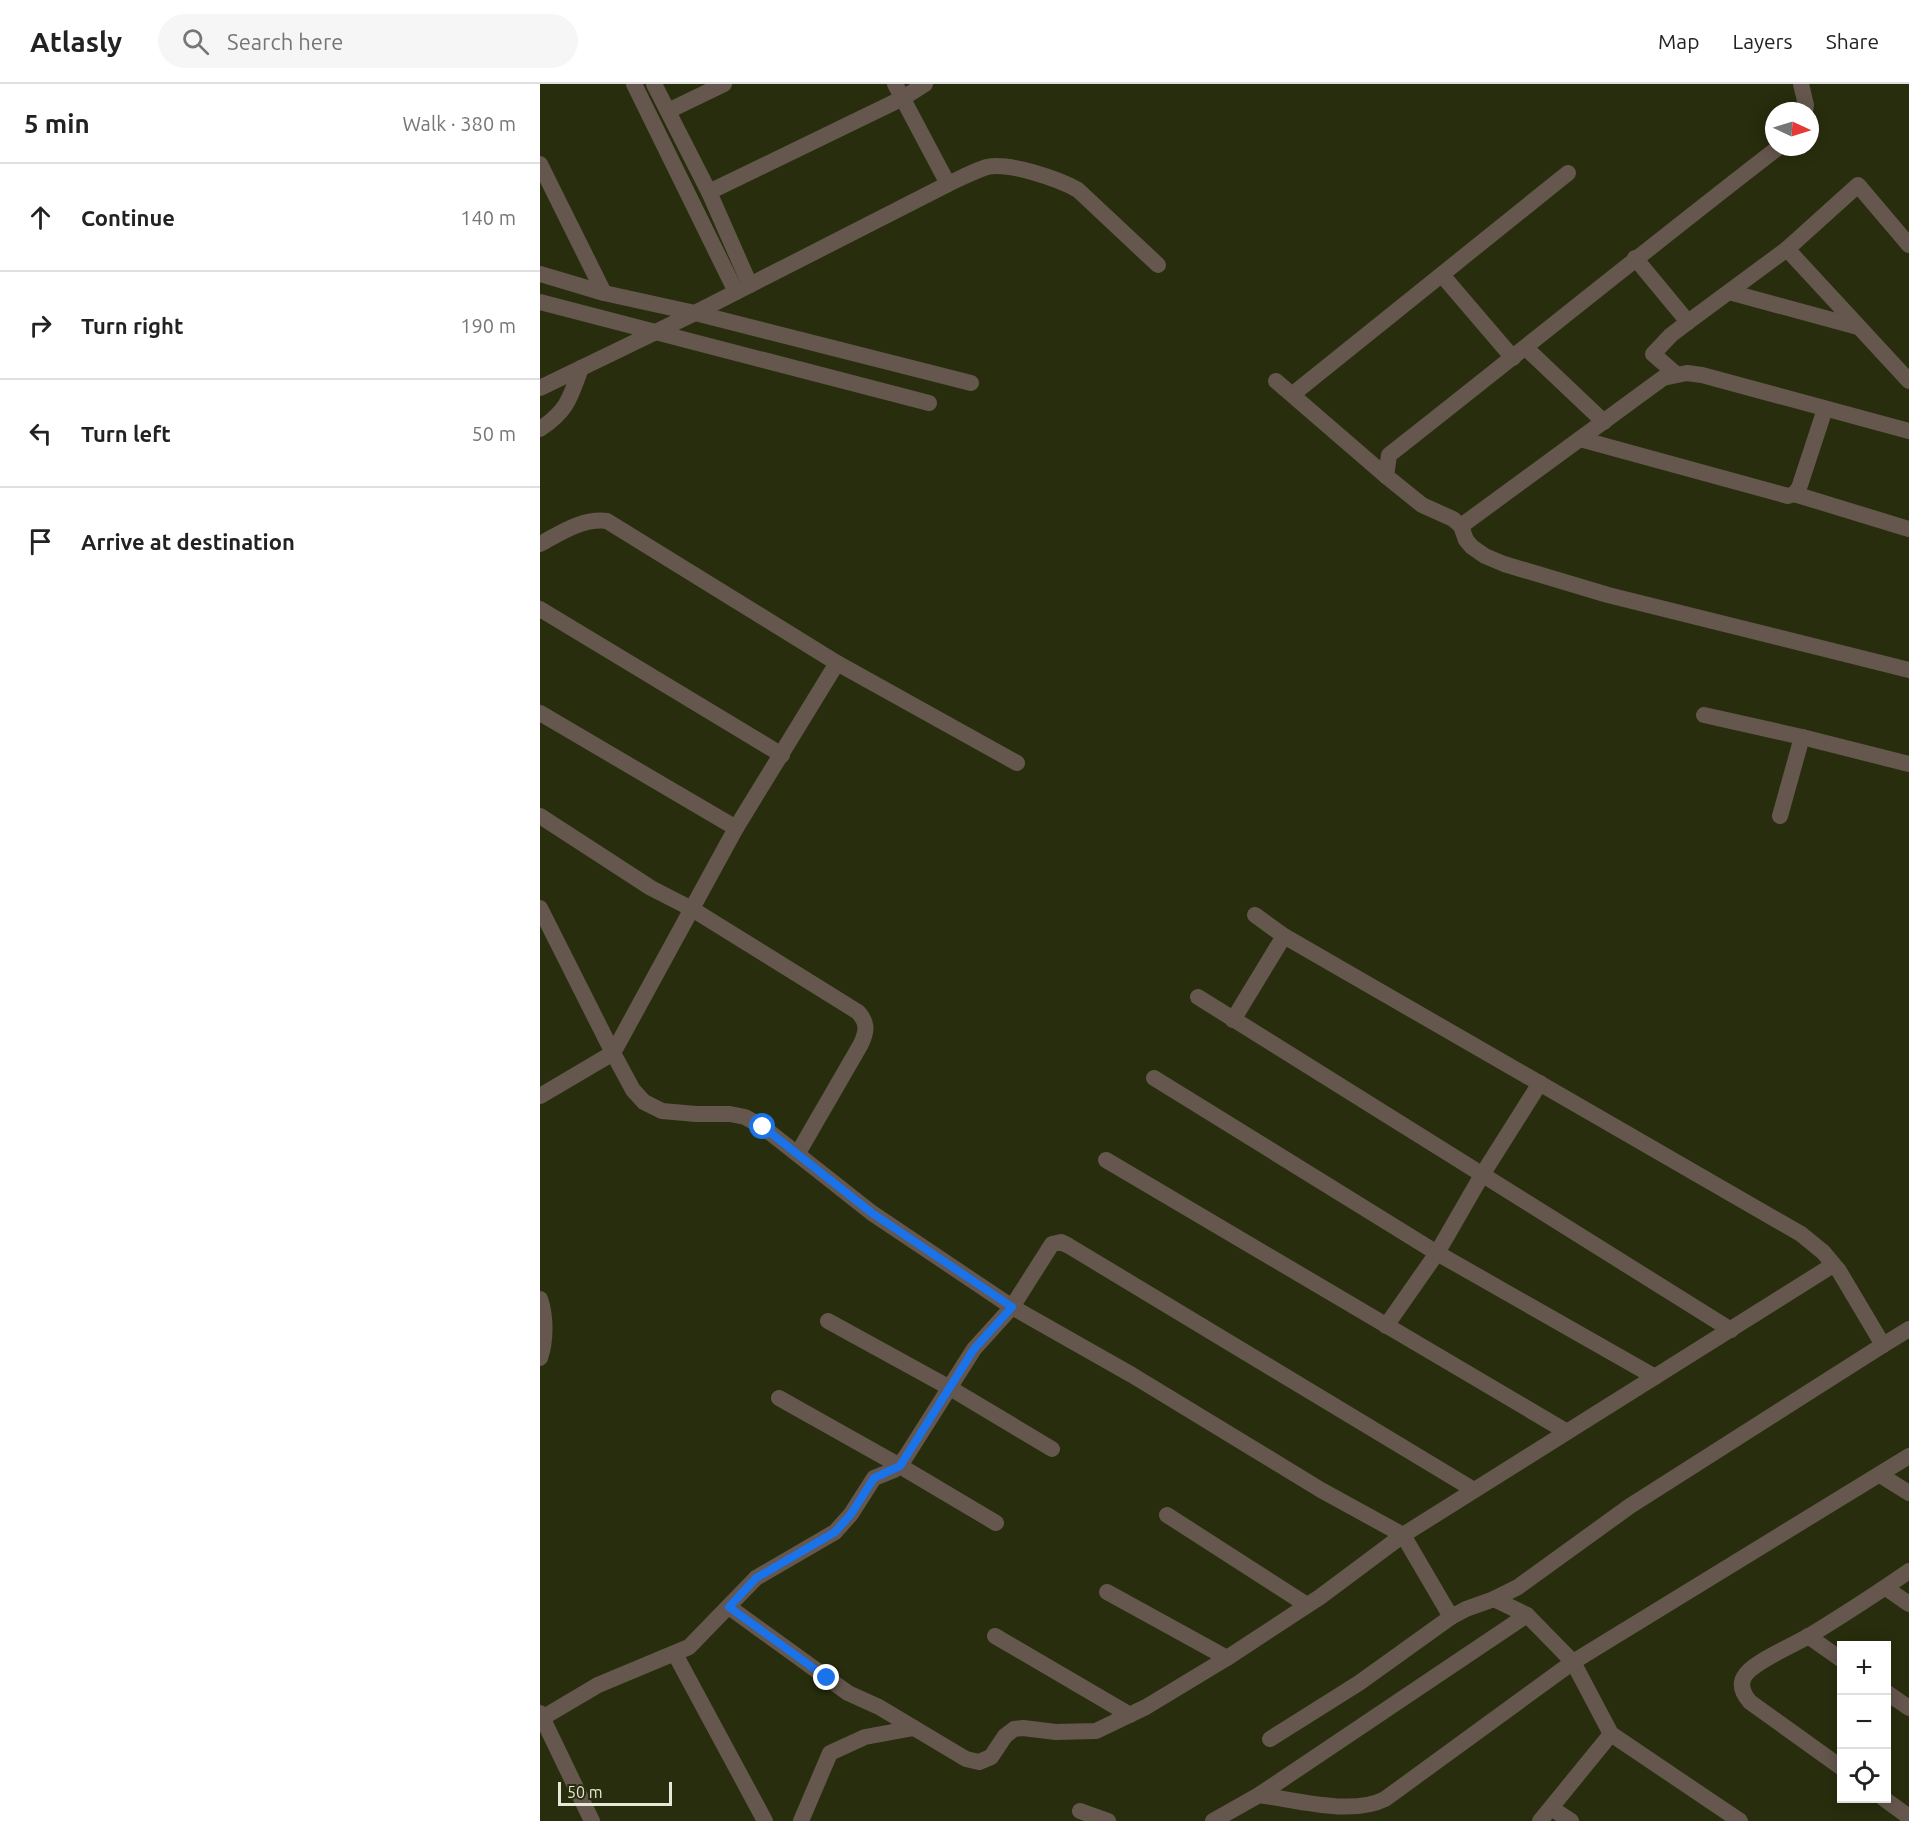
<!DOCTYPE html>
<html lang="en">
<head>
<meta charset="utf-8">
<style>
	:root { --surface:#fff; --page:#f6f6f6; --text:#222; --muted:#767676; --line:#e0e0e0 }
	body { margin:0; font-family:Ubuntu,sans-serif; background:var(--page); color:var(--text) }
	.controls { position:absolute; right:18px; bottom:18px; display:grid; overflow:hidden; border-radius:0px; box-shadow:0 3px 15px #0003 }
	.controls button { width:54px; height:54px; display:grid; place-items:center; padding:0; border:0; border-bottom:2px solid var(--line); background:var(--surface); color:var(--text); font:30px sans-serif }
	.compass { position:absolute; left:1225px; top:18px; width:54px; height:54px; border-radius:50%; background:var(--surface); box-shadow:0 3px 15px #0003; rotate:94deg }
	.scale { position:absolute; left:18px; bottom:15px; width:114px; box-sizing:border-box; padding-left:6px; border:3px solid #e5e9d6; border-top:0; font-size:16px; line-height:21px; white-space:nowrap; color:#e5e9d6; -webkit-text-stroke:4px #282d0d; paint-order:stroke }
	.stop { position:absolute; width:18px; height:18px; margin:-14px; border:4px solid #1a73e8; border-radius:50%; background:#fff }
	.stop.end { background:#1a73e8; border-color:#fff; box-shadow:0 2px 6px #0008 }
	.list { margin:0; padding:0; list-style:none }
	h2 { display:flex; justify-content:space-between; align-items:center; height:78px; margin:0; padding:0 24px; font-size:26px }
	h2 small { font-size:20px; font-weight:400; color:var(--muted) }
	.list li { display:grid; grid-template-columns:39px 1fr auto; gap:18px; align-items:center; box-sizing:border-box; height:108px; padding:0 24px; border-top:2px solid var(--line) }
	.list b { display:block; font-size:22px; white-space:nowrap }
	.list em { font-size:20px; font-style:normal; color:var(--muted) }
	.icon { flex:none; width:33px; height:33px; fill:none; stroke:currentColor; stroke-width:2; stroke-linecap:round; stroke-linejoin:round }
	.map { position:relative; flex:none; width:1369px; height:1737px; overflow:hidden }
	header { display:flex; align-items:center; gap:36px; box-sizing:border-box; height:84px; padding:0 30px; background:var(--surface); border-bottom:2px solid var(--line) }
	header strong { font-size:28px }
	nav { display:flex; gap:33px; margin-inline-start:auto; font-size:21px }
	.search { width:420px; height:54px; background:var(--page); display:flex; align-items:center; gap:15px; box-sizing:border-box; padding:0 21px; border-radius:33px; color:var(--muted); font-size:22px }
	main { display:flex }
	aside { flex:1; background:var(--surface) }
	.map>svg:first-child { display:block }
</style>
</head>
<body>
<header>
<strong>Atlasly</strong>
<div class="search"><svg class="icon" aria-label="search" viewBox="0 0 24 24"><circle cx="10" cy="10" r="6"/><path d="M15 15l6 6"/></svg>Search here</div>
<nav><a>Map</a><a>Layers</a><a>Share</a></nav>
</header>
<main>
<aside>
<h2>5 min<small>Walk · 380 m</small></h2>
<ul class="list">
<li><svg class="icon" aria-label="ahead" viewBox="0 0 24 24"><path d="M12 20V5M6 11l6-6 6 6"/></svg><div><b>Continue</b></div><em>140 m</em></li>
<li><svg class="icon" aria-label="right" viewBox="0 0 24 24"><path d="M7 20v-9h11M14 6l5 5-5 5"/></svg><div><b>Turn right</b></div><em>190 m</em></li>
<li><svg class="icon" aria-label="left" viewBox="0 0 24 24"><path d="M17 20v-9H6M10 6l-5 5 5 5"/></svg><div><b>Turn left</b></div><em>50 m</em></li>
<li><svg class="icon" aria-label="arrive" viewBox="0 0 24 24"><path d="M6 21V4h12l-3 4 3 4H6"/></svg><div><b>Arrive at destination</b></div></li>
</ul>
</aside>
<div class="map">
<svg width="1369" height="1737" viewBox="0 0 1369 1737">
	<rect width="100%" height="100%" fill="#282d0d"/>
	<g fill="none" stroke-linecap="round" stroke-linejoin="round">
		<g stroke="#65574e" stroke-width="16">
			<path d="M94 0 196 208"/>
			<path d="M114 0 169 108 210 201"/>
			<path d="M355 0 408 100"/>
			<path d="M1261 0 1266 21 1265 27"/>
			<path d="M128 27 184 0"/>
			<path d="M0 80 64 209"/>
			<path d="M169 108 363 14 385 0"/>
			<path d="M1247 165 1369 297"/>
			<path d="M1095 174 1148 238"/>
			<path d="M0 190 64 209 155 229 431 299"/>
			<path d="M902 191 973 274"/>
			<path d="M1189 208 1318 243"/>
			<path d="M0 218 389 319"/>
			<path d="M986 264 1064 338"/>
			<path d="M1136 290 1113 270 1131 251 1148 238 1247 165 1318 101 1369 161"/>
			<path d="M736 297 846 392 849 371C979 269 1108 164 1239 63"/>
			<path d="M0 304 155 229 408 100C421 94 434 87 447 83 469 78 519 95 538 106L618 181"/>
			<path d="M758 306 1028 89"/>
			<path d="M0 345C28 326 30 314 41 284"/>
			<path d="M1040 355 1248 412 1254 410 1259 404 1285 325"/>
			<path d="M846 392 882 421 913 435 921 442 926 456 932 463 945 472 964 480 1068 511 1369 586"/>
			<path d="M1254 410 1369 445"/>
			<path d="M921 442 1123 294 1147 289 1162 291 1369 347"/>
			<path d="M0 460C21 449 42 434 67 437L297 579 477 679"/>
			<path d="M0 525 242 671"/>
			<path d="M0 629 196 744"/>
			<path d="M1164 631 1262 653 1369 680"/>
			<path d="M0 732 111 804 152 825 318 928C328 939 327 947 321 960L258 1069"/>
			<path d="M1240 732 1262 653"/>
			<path d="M0 824 73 969"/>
			<path d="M715 831 744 852 1261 1150 1283 1168 1299 1187 1343 1261 1369 1245"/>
			<path d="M658 913 1191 1246"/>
			<path d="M693 936 744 852"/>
			<path d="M73 969 196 744 297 579"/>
			<path d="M614 994 897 1169 1115 1293"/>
			<path d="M0 1012 73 969 93 1006 104 1018 122 1027 156 1030H190L205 1033 223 1043 332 1129 472 1223 592 1291 781 1406 863 1451 911 1533 926 1525 954 1515 987 1531 1033 1578 1071 1650 1000 1737"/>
			<path d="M566 1076 1027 1348"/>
			<path d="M0 1215C6 1232 6 1257 0 1274"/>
			<path d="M288 1237 410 1304 512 1365"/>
			<path d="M846 1242 897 1169 942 1091 1000 999"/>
			<path d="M239 1314 360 1382 456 1439"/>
			<path d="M1340 1391 1369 1409"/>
			<path d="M627 1431 767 1521"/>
			<path d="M1346 1504 1369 1520"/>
			<path d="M567 1508 687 1574"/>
			<path d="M954 1515 978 1503 1090 1422 1343 1261"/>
			<path d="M189 1523 308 1609 339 1623 426 1675 439 1678 451 1673 465 1652 474 1645 483 1644 516 1648 556 1647 606 1623 687 1574 780 1513 863 1451 1293 1181"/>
			<path d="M455 1552 590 1631"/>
			<path d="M1268 1552 1302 1576"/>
			<path d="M135 1570 225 1737"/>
			<path d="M1346 1608 1369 1624"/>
			<path d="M0 1629 52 1737"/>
			<path d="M2 1634 58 1601 149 1563 216 1494 295 1448 311 1430 334 1394 354 1386 365 1374 434 1265 472 1223 512 1160 521 1158 529 1162 934 1406"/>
			<path d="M1071 1650 1200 1737"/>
			<path d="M730 1655 819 1599 911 1533"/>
			<path d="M1302 1684 1210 1618C1203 1610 1198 1600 1206 1590 1216 1577 1253 1561 1269 1552 1303 1531 1336 1510 1369 1487"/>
			<path d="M719 1711C756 1716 812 1732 845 1715L1033 1578 1369 1372"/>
			<path d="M1343 1714 1369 1733"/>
			<path d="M1011 1724 1031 1737"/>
			<path d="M540 1727 568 1737"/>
			<path d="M261 1737 290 1669 325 1653 374 1644"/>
			<path d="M673 1737 719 1711 987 1531"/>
		</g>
	</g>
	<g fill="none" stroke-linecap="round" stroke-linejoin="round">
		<path stroke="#1a73e8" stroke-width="8" d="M223 1043 332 1129 472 1223 434 1265 360 1382 334 1394 311 1430 295 1448 216 1494 189 1523 287 1594"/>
	</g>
</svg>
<div class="controls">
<button>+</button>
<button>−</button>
<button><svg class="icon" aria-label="locate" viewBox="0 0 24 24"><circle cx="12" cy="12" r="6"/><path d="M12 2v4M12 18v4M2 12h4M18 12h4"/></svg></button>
</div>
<svg class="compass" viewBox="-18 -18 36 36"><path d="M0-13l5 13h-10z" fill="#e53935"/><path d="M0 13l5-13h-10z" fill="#767676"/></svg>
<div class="scale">50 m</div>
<div class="stop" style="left:223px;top:1043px"></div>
<div class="stop end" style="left:287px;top:1594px"></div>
</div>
</main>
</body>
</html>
